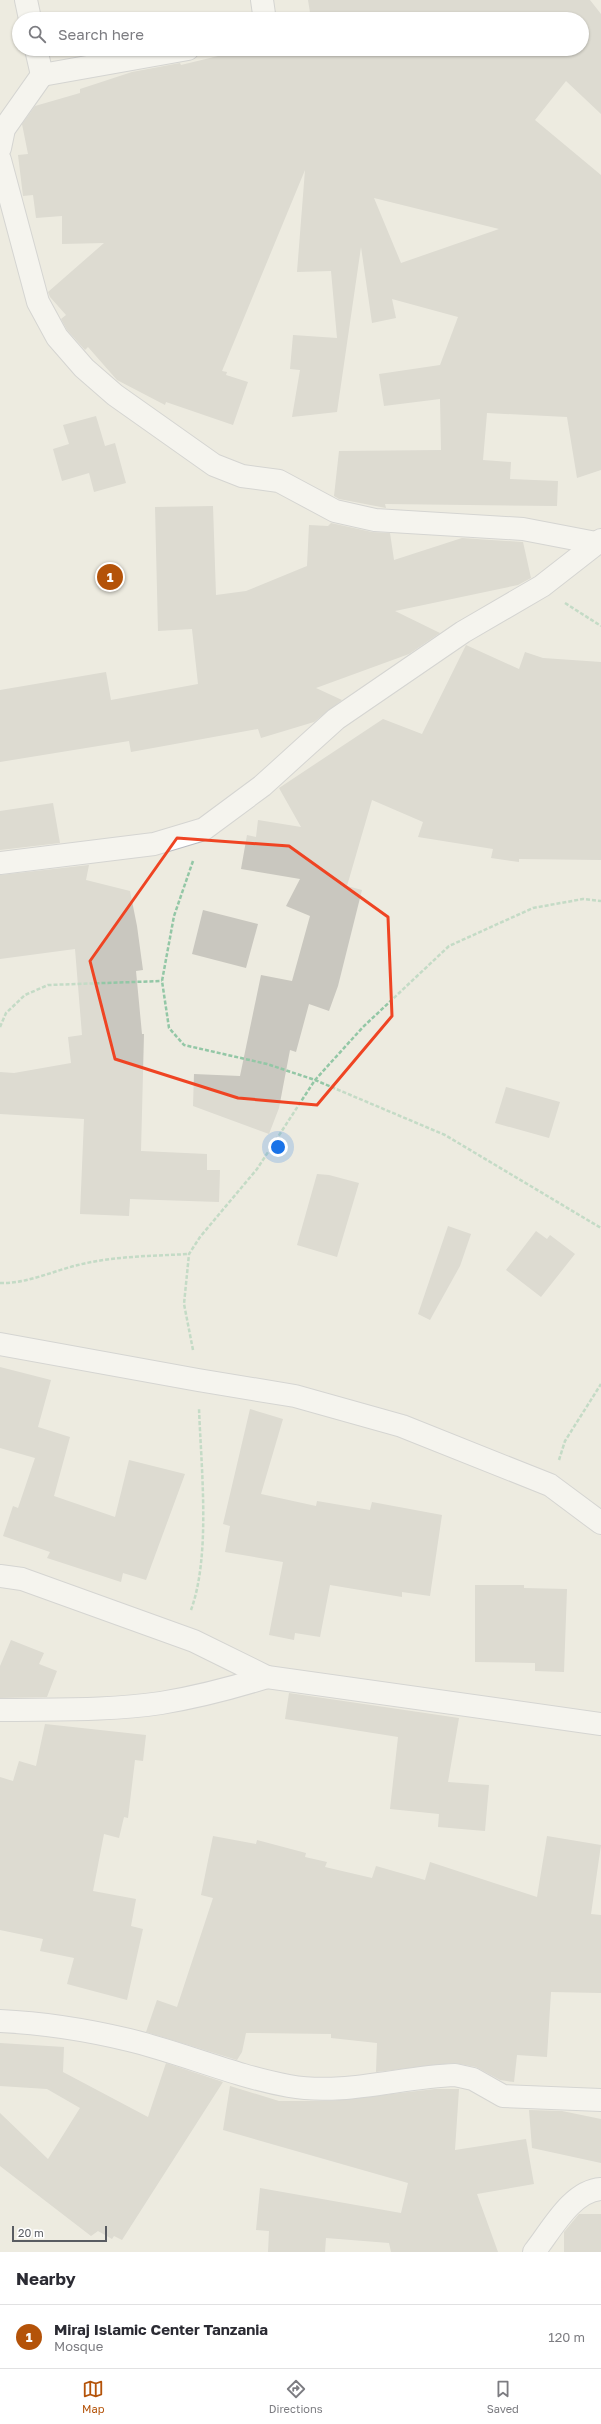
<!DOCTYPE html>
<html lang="en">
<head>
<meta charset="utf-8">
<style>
	:root { --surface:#fff; --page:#f2f2f3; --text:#2b2b33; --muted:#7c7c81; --line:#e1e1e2; --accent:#b45309 }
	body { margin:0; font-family:"Golos Text",sans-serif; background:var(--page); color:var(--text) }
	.scale { position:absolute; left:12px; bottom:10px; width:95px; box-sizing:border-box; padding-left:4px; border:2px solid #595c62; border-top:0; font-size:11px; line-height:14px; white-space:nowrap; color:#595c62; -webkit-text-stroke:3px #fff; paint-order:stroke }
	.you { position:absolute; left:278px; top:1147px; width:14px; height:14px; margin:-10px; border:3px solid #fff; border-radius:50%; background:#1a73e8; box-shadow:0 0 0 6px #1a73e833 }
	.badge { display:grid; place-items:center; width:26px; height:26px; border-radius:50%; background:var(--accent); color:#fff; font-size:13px; font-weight:700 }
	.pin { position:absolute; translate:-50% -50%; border:2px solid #fff; box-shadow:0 1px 4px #0006 }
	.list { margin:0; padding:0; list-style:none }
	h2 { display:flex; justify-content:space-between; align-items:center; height:52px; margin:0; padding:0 16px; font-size:17px }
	h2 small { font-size:13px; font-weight:400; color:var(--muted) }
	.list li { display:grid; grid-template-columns:26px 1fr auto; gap:12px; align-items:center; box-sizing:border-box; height:64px; padding:0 16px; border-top:1px solid var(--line) }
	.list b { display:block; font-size:15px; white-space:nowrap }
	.list p { margin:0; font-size:13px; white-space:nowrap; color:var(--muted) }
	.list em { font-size:13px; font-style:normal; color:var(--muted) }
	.icon { flex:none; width:22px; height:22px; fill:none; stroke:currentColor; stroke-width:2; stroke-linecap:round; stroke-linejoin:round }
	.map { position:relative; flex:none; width:601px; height:2252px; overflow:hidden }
	.search { position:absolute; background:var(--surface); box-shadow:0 1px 3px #0004; left:12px; right:12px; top:12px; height:44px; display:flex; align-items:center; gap:10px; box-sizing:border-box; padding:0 14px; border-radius:22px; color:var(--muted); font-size:15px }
	.sheet { height:116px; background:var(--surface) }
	nav { display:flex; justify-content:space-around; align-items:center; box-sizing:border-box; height:56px; border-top:1px solid var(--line); background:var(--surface); font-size:11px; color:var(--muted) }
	nav a { display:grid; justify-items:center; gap:2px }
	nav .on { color:var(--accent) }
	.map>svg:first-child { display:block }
</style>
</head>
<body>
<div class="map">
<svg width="601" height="2252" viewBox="0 0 601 2252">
	<rect width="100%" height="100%" fill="#edebe0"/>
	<g fill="#c9c7bf" fill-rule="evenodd">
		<path d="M308 0H590L601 14V114L566 81 535 120 601 175V470L577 478 567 417 487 413 483 460 511 462 510 479 558 481 557 506 385 504 386 508 339 499 334 496 339 451 441 450 440 399 384 406 379 374 440 365 458 317 392 299 396 318 372 323 361 247 337 412 292 417 300 370 290 369 293 335 337 338 331 271 297 272 305 170 222 371 227 372 226 375 248 382 233 425 166 402 165 405 117 380 88 347 85 350 67 330 61 319 66 315 50 297 48 292 104 243 62 244V216L36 218 33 195 23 196 18 155 28 154 22 124 35 106 80 93V89L132 72 180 63 181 65 247 49H582V19H311ZM374 198 499 229 401 263Z"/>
		<path d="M96 416 105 446 115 443 126 483 94 492 89 473 62 481 53 449 69 444 63 425Z"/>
		<path d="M213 506 216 595 246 591 307 566 309 525 328 526 331 523 372 532 390 533 394 560 462 538 523 542 531 578 518 585 395 611 440 633 409 654 316 688 342 700 314 722 261 738 258 729 131 752 129 741 0 762V690L106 672 111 700 198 684 192 629 158 631 155 507Z"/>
		<path d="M466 645 519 669 525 652 543 658 601 662V860L519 859V862L491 858 493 849 418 837 423 822 372 800 347 886 362 890 338 986 329 1011 309 1004 296 1052 290 1050 279 1108 269 1134 193 1106 194 1074 240 1076 261 975 292 981 310 916 286 906 300 879 241 869 247 835 256 837 258 820 301 827 279 788 383 719 422 734Z"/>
		<path d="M53 803 60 843 0 850V811Z"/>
		<path d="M89 865 86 880 130 891 137 926 143 970 136 971 142 1034H144L141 1151 207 1154V1170H220L219 1202 130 1199 129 1216 80 1214 84 1119 0 1114V1072L14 1073 71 1063 68 1037 82 1035 75 949 0 959V875Z"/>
		<path d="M203 910 258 924 246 968 192 954Z"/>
		<path d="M506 1087 560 1102 549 1138 495 1123Z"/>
		<path d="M317 1174 329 1175 359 1183 337 1257 297 1245Z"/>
		<path d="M448 1226 471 1234 460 1266 430 1320 418 1314Z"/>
		<path d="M536 1231 547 1239 550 1235 575 1254 541 1297 506 1270Z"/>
		<path d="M0 1367 51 1380 38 1427 70 1437 54 1496 115 1517 129 1460 185 1474 146 1580 123 1573 121 1582 47 1558 50 1552 3 1536 13 1506 18 1508 35 1458 0 1448Z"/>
		<path d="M250 1409 283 1419 261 1494 316 1506 317 1501 370 1510 372 1502 442 1515 430 1596 402 1592V1597L330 1585 320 1637 295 1633 294 1640 269 1635 283 1562 225 1552 230 1526 223 1524Z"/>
		<path d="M475 1585H524V1588L567 1589 564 1672 535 1671V1663L475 1662Z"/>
		<path d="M11 1640 44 1653 39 1664 57 1671 47 1697 0 1698V1666Z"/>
		<path d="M289 1693 459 1718 448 1782 489 1785 485 1831 438 1827 439 1814 390 1809 398 1737 285 1719Z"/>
		<path d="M45 1724 146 1735 143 1761 135 1760 128 1818 124 1817 119 1838 104 1834 93 1891 136 1899 131 1926 143 1929 127 2000 67 1984 74 1958 40 1951 43 1939 0 1930V1777L13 1781 19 1761 36 1766Z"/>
		<path d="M213 1836 256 1844 257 1840 306 1853 305 1857 327 1862 325 1867 372 1878 376 1866 425 1880 430 1862 537 1897 547 1836 601 1845 591 1914 601 1915V1993L551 1992 547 2057 517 2055 514 2082 500 2080 476 2067 454 2063 376 2072 377 2043 331 2038V2034L246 2033 242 2052 237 2060 146 2032 157 2000 177 2007 213 1898 201 1895Z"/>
		<path d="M0 2043 64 2047 63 2072 148 2117 166 2063 223 2082 122 2240 114 2236 112 2239 98 2231 91 2236 0 2166V2113L48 2159 80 2108 47 2089 0 2086Z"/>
		<path d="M230 2086 279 2101H330L435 2089H459L455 2150 526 2139 534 2184 477 2194 498 2252H391L389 2243 326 2238 325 2252H268L269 2231 256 2230 260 2188 401 2213 408 2183 223 2130Z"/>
		<path d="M529 2110 562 2111 601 2119V2163L532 2148Z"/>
		<path d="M579 2214H601V2252H564V2232Z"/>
	</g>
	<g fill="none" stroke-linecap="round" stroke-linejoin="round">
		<defs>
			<g id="minor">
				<path d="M26 0 30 19"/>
				<path d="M262 0 264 14 263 19"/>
				<path d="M36 49 42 75"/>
				<path d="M42 75 188 49"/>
				<path d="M0 148 4 129 42 75"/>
				<path d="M0 160 38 302 57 337 84 368 115 395 214 465 242 476 279 481 335 511 375 520 523 529 596 543"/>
				<path d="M0 863 154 844 204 829 262 786 336 719 463 632 542 586 601 540"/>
				<path d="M0 1344 198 1380 295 1396 402 1426 550 1485 601 1523"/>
				<path d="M0 1576 22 1579 194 1641 267 1677 601 1724"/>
				<path d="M0 1710C53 1709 108 1711 161 1703 197 1697 232 1688 267 1677"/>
				<path d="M0 2021C43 2023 87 2030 129 2040 183 2053 234 2076 289 2086 343 2096 400 2077 455 2075L473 2079 503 2096 601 2100"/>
				<path d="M534 2252C551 2231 571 2191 601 2189"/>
			</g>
		</defs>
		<use href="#minor" stroke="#b8bac0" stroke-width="24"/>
		<g stroke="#93c7a6" stroke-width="2.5" stroke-dasharray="4 2" stroke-linecap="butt">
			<path d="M565 603 601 626"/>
			<path d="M193 861 174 916 162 981 169 1028 184 1045 267 1064 315 1080 445 1135 601 1228"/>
			<path d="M0 1027 6 1013 25 995 48 985 162 981"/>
			<path d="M0 1283C26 1284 53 1271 78 1265 114 1256 152 1256 189 1254"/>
			<path d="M193 1350 184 1304 189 1254 200 1237 257 1169 315 1080 363 1027 449 946 533 908 583 899 601 901"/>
			<path d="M559 1460 565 1441 601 1384"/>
			<path d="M191 1610C211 1555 201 1467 199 1408"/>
		</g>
		<use href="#minor" stroke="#fff" stroke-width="22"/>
	</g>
	<path d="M0 0H601V2252H0ZM177 838 289 846 388 917 392 1016 317 1105 238 1098 115 1059 90 961Z" fill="#edebe0" fill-opacity=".55" fill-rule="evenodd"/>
	<path fill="none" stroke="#ef4423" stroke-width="3" stroke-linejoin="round" d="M177 838 289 846 388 917 392 1016 317 1105 238 1098 115 1059 90 961Z"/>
</svg>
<div class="scale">20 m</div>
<div class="you"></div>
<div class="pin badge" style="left:110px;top:577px">1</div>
<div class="search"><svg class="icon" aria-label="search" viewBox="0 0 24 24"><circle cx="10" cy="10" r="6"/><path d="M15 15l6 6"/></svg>Search here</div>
</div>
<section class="sheet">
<h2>Nearby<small></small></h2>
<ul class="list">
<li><span class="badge">1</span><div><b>Miraj Islamic Center Tanzania</b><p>Mosque</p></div><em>120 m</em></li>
</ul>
</section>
<nav>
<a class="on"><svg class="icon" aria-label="map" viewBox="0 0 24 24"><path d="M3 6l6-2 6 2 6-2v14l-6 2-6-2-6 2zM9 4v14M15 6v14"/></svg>Map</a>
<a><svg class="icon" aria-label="directions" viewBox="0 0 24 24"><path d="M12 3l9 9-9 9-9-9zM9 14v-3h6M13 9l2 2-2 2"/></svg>Directions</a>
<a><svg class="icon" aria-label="saved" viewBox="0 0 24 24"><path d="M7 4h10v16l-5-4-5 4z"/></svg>Saved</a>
</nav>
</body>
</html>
